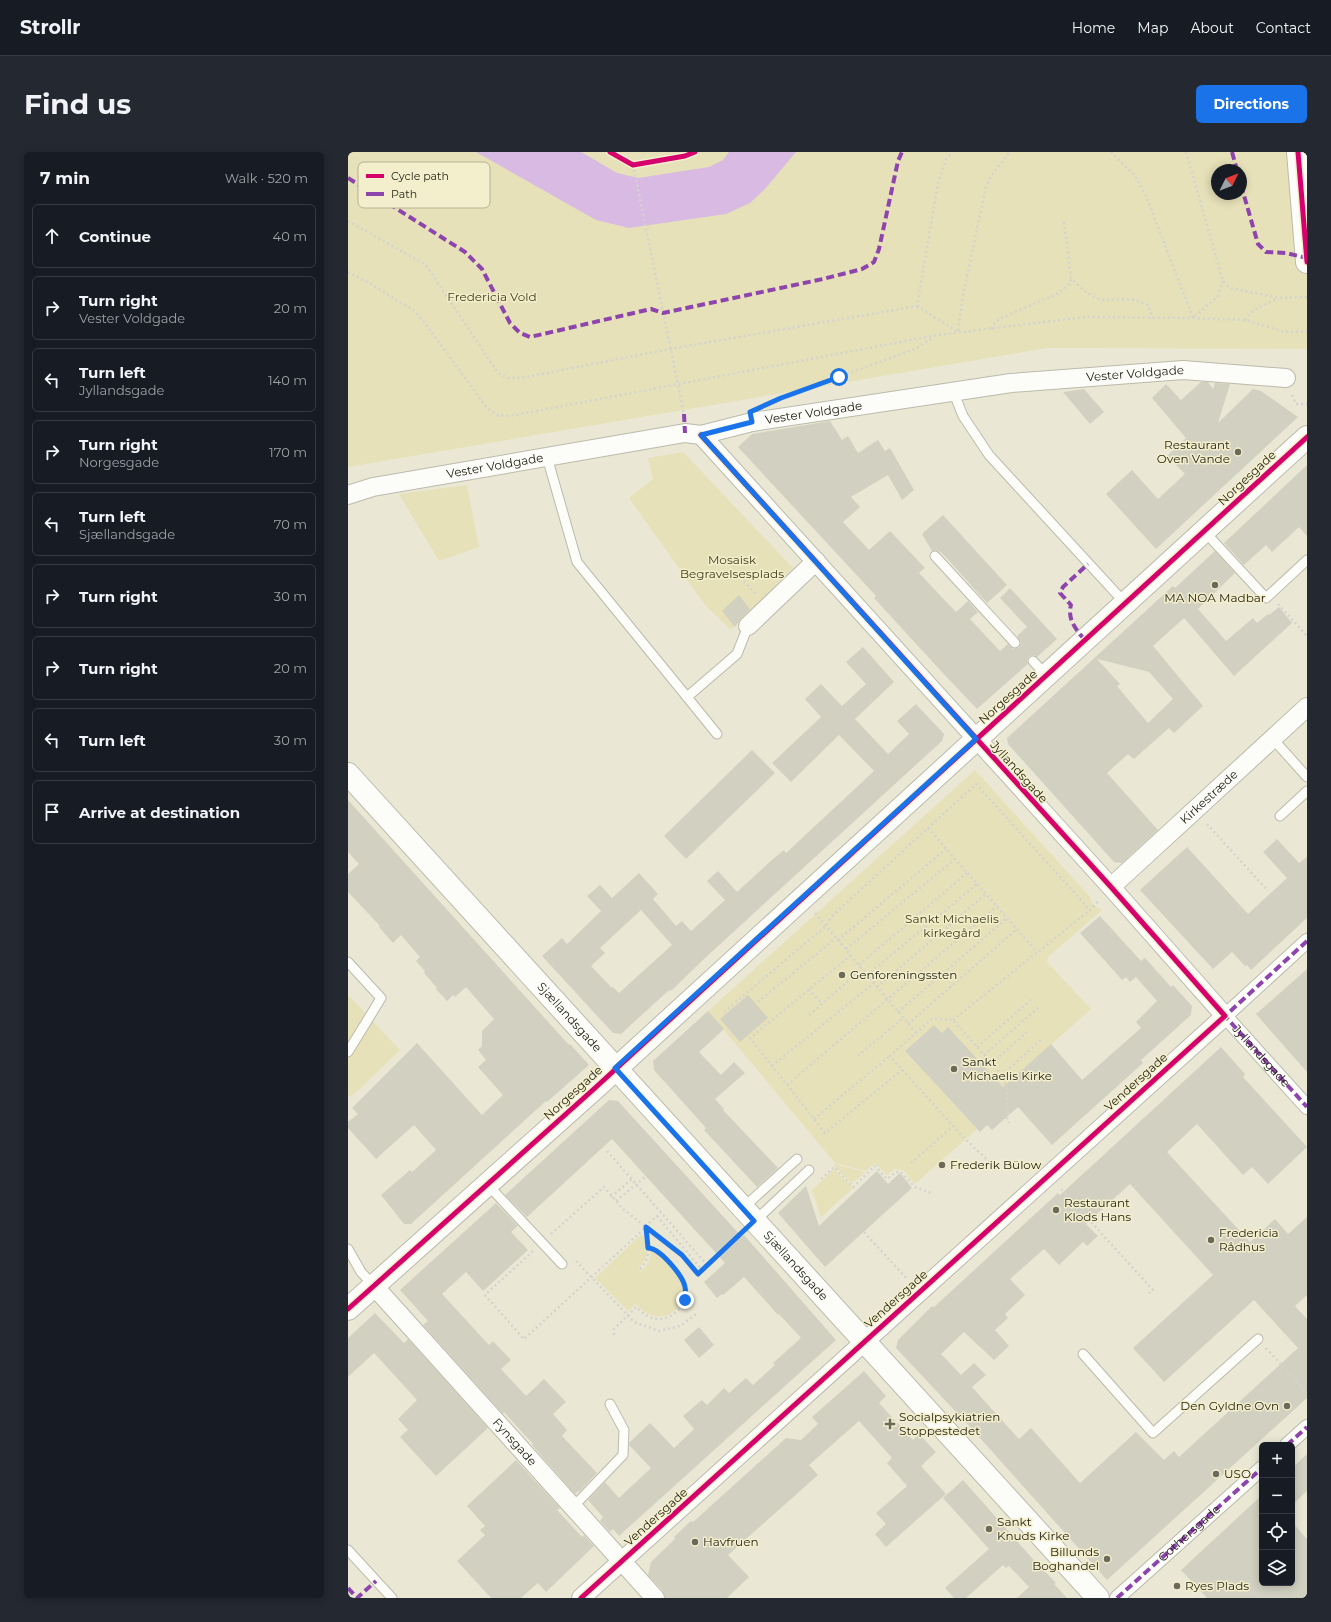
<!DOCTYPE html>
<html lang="en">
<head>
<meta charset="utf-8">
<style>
	:root { --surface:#171b24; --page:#242831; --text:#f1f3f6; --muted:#9ea1a6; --line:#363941; --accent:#1a73e8 }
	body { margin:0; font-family:Montserrat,sans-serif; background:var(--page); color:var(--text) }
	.controls { position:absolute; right:12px; bottom:12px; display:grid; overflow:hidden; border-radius:6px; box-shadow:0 2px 10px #0003 }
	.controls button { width:36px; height:36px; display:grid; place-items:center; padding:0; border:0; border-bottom:1px solid var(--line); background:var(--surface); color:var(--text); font:20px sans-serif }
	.compass { position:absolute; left:863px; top:12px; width:36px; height:36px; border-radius:50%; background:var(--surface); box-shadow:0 2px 10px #0003; rotate:47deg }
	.stop { position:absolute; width:12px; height:12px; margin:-9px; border:3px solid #1a73e8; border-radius:50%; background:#fff }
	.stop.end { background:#1a73e8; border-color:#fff; box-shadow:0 1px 4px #0008 }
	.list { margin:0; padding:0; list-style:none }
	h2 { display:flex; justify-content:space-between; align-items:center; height:52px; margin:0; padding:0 16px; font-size:17px }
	h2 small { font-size:13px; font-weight:400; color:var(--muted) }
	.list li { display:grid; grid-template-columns:26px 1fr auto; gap:12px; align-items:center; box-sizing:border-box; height:64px; margin:0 8px 8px; padding:0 8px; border:1px solid var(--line); border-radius:6px }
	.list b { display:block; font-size:15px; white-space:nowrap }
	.list p { margin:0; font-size:13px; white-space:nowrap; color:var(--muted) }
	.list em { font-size:13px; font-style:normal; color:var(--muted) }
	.icon { flex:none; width:22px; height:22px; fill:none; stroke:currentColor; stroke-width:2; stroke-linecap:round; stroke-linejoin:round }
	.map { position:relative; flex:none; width:959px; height:1446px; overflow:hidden; border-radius:6px }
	header { display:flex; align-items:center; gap:24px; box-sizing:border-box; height:56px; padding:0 20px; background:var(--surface); border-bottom:1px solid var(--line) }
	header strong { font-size:19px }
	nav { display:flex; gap:22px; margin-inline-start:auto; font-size:14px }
	.intro { display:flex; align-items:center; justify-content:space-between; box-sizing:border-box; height:96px; padding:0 24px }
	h1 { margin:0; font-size:28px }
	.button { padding:10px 18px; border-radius:6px; background:var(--accent); color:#fff; font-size:14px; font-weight:700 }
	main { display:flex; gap:24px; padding:0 24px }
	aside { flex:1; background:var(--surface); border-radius:6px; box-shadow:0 2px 10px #0003 }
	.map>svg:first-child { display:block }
</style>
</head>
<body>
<header>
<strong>Strollr</strong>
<nav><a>Home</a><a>Map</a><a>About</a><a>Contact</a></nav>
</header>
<div class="intro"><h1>Find us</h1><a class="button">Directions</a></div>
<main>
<aside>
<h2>7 min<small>Walk · 520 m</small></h2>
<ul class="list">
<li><svg class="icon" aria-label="ahead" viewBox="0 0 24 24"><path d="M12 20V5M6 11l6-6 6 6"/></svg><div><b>Continue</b></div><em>40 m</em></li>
<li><svg class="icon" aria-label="right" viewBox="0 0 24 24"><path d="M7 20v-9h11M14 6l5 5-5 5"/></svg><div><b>Turn right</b><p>Vester Voldgade</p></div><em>20 m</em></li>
<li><svg class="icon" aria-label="left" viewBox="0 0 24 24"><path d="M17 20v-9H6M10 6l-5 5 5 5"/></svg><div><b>Turn left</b><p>Jyllandsgade</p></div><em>140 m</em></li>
<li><svg class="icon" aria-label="right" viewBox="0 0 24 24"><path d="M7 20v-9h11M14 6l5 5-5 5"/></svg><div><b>Turn right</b><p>Norgesgade</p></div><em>170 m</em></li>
<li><svg class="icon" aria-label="left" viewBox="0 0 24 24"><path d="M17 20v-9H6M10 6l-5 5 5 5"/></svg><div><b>Turn left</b><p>Sjællandsgade</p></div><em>70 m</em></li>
<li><svg class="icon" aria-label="right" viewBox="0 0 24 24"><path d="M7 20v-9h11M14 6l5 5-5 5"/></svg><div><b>Turn right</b></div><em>30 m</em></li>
<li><svg class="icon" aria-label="right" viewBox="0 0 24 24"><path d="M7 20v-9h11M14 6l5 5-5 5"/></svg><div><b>Turn right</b></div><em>20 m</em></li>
<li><svg class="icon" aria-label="left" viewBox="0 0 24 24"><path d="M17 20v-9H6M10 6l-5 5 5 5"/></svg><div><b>Turn left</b></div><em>30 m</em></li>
<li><svg class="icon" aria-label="arrive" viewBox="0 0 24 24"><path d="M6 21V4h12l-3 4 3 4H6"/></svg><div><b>Arrive at destination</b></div></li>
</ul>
</aside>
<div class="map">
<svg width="959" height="1446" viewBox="0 0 959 1446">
	<rect width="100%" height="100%" fill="#eae8d5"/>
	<g fill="#e6e1b8" fill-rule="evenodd">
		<path d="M0 0H959V197L699 196 0 315ZM869 18H893V42H869Z"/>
		<path d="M335 300 445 416 383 478 357 453 281 346 305 327 300 306Z"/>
		<path d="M119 333 131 395 91 409 51 342Z"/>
		<path d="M627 618 742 745C743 754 748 753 754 758L700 805 699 810 743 857 655 935 600 875 594 881 586 873 557 899 629 977 567 1032 555 1018 546 1017 539 1023 527 1011 518 1019 487 1011 360 859Z"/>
		<path d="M0 843 52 898 3 945 0 943Z"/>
		<path d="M487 1012 517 1020 504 1032 486 1014Z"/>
		<path d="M486 1017 505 1036 473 1065 464 1038Z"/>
		<path d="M294 1082C300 1100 303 1102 290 1117L293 1119C300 1113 303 1107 303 1097L304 1098C313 1104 332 1121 335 1132 340 1150 324 1168 306 1164 298 1162 293 1157 288 1152L280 1159 247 1126Z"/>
	</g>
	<path fill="#d9bae3" d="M128 0H233L269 21 290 26 361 15 375 8 381 0H448L417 37 402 51 378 62 281 76 248 68Z"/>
	<g fill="#d2d0c1" fill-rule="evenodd">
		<path d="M853 230H860L865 237 867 231 882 232 870 271 905 237 913 239 950 265 808 397 758 342 784 318 810 347 837 322 819 304 838 286 804 246 818 232 833 248Z"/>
		<path d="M736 237 756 260 742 272 715 240Z"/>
		<path d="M482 269 494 288 500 284 510 301 530 288 537 299 542 296 566 338 554 348 540 323 503 345 512 355 495 370 521 398 542 379 577 416 571 421 608 460 620 449 630 460 622 467 652 499 660 492 665 497 671 496 673 490 669 484 679 475 652 446 662 436 709 487 689 505 686 503 681 504 679 508 680 512 629 557 592 518 526 446 528 444 390 295 404 282Z"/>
		<path d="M959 313V384L951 375 924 400 918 393 896 413 876 391Z"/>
		<path d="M595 363 659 433 639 451 594 401 588 398 584 399 574 382Z"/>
		<path d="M867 399 887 421 850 457 878 489 905 466 909 471 920 462 921 463 931 455 944 471 886 524 836 466 805 494 855 554 826 581 821 576 786 607 780 602 759 621 810 678 774 711 766 710 660 592 659 586 825 434 827 436ZM749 507 801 520 825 547 800 571 769 534 772 532Z"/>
		<path d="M391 443 402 457 393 466 387 475 374 459Z"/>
		<path d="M515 495 546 530 507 567 540 602 561 582 549 569 568 552 596 582 594 589 357 806 324 838 320 839 273 882 265 881 194 804 214 786 219 792 253 759 239 744 252 733 264 746 291 721 310 742 305 747 328 774 334 769 343 779 377 748 359 729 370 719 389 740 425 707 436 698 438 701 526 619 491 583 443 630 424 611 473 565 457 547 473 532 494 554 518 532 498 510ZM293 758 324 793 271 841 265 835 264 836 243 814 257 801 252 796Z"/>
		<path d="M404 598 427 621 338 707 316 684Z"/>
		<path d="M0 648 221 893 222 892 241 913 199 950 198 949 63 1072H56L33 1043 62 1018 64 1020 88 998 66 973 28 1007 0 976V970L10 962 4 956 69 891 134 963 155 943 130 915 138 908 130 898 134 894V879L146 867 118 835 107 845 105 843 99 849 88 837 89 836 76 821 77 819 68 809 72 805 53 783 45 791 31 775 32 774 0 740V722L11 712 0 700Z"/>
		<path d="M929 687 951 711 959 705V766L903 818 899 813 897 814 884 800 865 817 792 738 839 695 900 762 939 726 915 700Z"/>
		<path d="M752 764 793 809 797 806 823 835 825 833 844 854 843 863 793 908 795 911 704 993 670 955 644 978 639 973 632 980 557 899 586 873 594 881 600 875 655 935 703 892 734 928 793 876 788 870 809 849 788 825 782 830 778 825 774 828 732 781Z"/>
		<path d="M959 817V920L908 862Z"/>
		<path d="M400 843 420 866 392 890 372 867Z"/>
		<path d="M360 859 376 877 351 900 373 923 386 910 397 921 367 947 376 957 375 958 430 1016 409 1035 356 978 358 976 306 918 305 909Z"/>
		<path d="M873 895 897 922 895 925 959 995 920 1032 904 1015 895 1023 849 972 819 1000 902 1090 927 1067 940 1082 959 1065V1143L947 1154 959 1167V1246L759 1428 624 1277 548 1196 550 1188 584 1154 586 1155 710 1041 712 1043ZM782 1032 865 1123 785 1196 816 1230 906 1148 950 1196 831 1305 826 1299 816 1308 788 1280 732 1331 683 1276 671 1287 624 1235 638 1223 626 1211 613 1223 593 1202 616 1180 646 1208 661 1194 647 1178 660 1166 657 1162 677 1143 662 1127 696 1097 711 1113 735 1090 739 1094 750 1084 738 1072Z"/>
		<path d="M261 948 270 949 394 1085 396 1083 488 1188 271 1384 265 1377 262 1380 252 1369 255 1365 240 1348 257 1330 271 1346 303 1316 281 1293 282 1290 302 1271 326 1296 346 1277 335 1264 354 1248 359 1253 376 1236 381 1241 398 1226 405 1233 427 1213 425 1211 453 1186 431 1162 430 1163 396 1125 375 1143 374 1142 369 1146 356 1130 377 1111 264 987 179 1065 157 1043Z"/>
		<path d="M529 1019 540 1032 552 1021 564 1036 477 1115 430 1061 458 1034 471 1074Z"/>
		<path d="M148 1051 170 1074 163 1080 180 1098 135 1139 118 1120 94 1142 141 1193 145 1189 163 1208 153 1217 178 1244 196 1227 218 1250 205 1262 219 1278 214 1284 249 1321 231 1340 230 1339 227 1342 184 1293 185 1292 156 1260 155 1262 75 1173 80 1169 52 1138Z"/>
		<path d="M27 1161 56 1191 60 1187 140 1276 88 1324 52 1285 60 1278 50 1267 69 1248 26 1201 0 1225V1186Z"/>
		<path d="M351 1175 366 1193 351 1206 336 1188Z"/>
		<path d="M516 1219 538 1244 531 1251 565 1288 571 1282 588 1300 573 1314 598 1342 538 1395 527 1382 538 1372 528 1361 559 1334 539 1311 544 1306 511 1269 461 1313 470 1323 380 1403 401 1425 379 1446H317L315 1439 300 1423 303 1410 327 1387 326 1385 343 1369 345 1370 438 1286 453 1288 470 1272 464 1265Z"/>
		<path d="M959 1302V1339L944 1353V1316Z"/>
		<path d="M168 1308 212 1356 209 1358 234 1385 236 1383 246 1394 198 1440 190 1431 173 1446H143L109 1409 137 1383 132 1378 137 1374 119 1354Z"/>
		<path d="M615 1328 683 1405 708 1431 706 1432 719 1446H669L681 1435 661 1414 658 1416 655 1413 618 1446H606L597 1436 641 1397 595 1346Z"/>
		<path d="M914 1343V1431H944V1370L959 1387V1446H859L833 1418Z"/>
	</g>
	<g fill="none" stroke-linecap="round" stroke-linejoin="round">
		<defs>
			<g id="service">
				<path d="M605 239 615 264 641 303 777 451"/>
				<path d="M199 305 229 410 339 545 389 502 400 474"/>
				<path d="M856 379 918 446 959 408"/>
				<path d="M587 404 667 491"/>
				<path d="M685 509 698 523"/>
				<path d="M339 545 369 582"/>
				<path d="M925 587 959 625"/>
				<path d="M932 664 959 639"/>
				<path d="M0 810 33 846 0 900"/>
				<path d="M139 1032 214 1112"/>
				<path d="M395 1056 449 1007"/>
				<path d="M407 1069 461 1018"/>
				<path d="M0 1097 13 1120 26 1134"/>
				<path d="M735 1202 805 1281 910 1187"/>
				<path d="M225 1355 275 1303 276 1278 262 1252"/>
				<path d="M0 1398 44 1446"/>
			</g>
			<g id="pedestrian">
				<path d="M959 789 877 864 959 955"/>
				<path d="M939 1293 959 1275"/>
				<path d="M769 1446 914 1316"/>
			</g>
			<g id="minor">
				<path id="s1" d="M0 343 25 335 337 281 353 283 404 270 663 231 835 218 938 226"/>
				<path d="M400 474 468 409"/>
				<path id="s2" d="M763 735 959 555"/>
				<path id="s3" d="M26 1134 307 1446"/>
				<path d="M233 1446 877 864 763 735 353 283"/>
			</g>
			<g id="tertiary">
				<path d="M950 0 959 110"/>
				<path id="s4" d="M0 622 750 1446"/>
				<path d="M0 1157 247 936 959 285"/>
			</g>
		</defs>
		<use href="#service" stroke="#bcbaab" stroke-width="11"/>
		<use href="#pedestrian" stroke="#bcbaab" stroke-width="16"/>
		<use href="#minor" stroke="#bcbaab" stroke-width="20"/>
		<use href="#tertiary" stroke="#bcbaab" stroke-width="24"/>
		<g stroke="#d4d4ce" stroke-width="2.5" stroke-dasharray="2 3" stroke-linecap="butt">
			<path d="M763 0 787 24 798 44 845 166 870 144 875 129"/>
			<path d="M838 0 875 129 882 136 933 146 959 145"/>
			<path d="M285 13 336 262"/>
			<path d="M0 69 78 113 150 221 160 226H173L322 197 569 154 590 31 598 7 604 0"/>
			<path d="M716 70 723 126 735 138 746 145 756 148 773 147 787 148 800 153 805 166"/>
			<path d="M0 120 21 131 65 158 77 171 139 256 149 263 162 264 589 183 737 165 845 166 897 168 937 180 959 179"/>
			<path d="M569 154 610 180 615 143 638 35 643 24 662 0"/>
			<path d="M897 168 906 158 930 146"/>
			<path d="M644 177 645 173 651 167 709 142 722 132 723 126"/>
			<path d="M944 243 948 252H959"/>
			<path d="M433 246 567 197 586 185"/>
			<path d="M389 422 408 442"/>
			<path d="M930 452 959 484"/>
			<path d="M859 672 920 739"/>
			<path d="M580 676 689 800"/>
			<path d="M467 761 568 881"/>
			<path d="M490 788 598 697"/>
			<path d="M498 797 607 707"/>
			<path d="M503 803 402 886 477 981 554 918"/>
			<path d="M511 813 619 721"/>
			<path d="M519 823 629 732"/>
			<path d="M529 835 638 742"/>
			<path d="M461 837 474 852"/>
			<path d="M410 850 488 786"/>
			<path d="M376 860 478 774 483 765 628 632 742 758"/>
			<path d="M550 860 659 766"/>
			<path d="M461 863 514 817"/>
			<path d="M605 868 742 758 751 748"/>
			<path d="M560 872 669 777"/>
			<path d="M629 895 684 847"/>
			<path d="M636 903 691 855"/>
			<path d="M510 904 555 866"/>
			<path d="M644 911 679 880"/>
			<path d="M424 914 526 831"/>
			<path d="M654 923 693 888"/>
			<path d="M439 933 649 754"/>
			<path d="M466 967 542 904"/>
			<path d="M259 999 359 1113 393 1082"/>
			<path d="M563 1011 605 974"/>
			<path d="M649 1017 615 985 542 904 585 866 605 868 654 923C660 938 660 953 659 968L661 971"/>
			<path d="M473 1027 486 1015 505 1035 527 1014 539 1027 548 1020H553L567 1035 583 1041"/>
			<path d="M713 1037 805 1138 800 1142"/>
			<path d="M263 1045 284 1027"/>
			<path d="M268 1049 297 1025"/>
			<path d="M309 1064 354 1118"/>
			<path d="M297 1074 313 1061"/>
			<path d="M516 1080 559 1127"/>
			<path d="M203 1082 256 1035 275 1057 335 1103 350 1122 359 1113"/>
			<path d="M185 1099 137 1143 176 1187 298 1075"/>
			<path d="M228 1109 286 1170 311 1179 332 1174 347 1163 350 1162"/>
			<path d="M292 1117C305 1104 299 1092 298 1075"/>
			<path d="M266 1183V1177L288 1155C294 1160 300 1166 309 1167 325 1168 342 1151 337 1134 334 1124 327 1117 320 1109 314 1103 309 1096 300 1096"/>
			<path d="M918 1196 959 1241"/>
		</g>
		<use href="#service" stroke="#fcfcf9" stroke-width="9"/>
		<use href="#pedestrian" stroke="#fcfcf9" stroke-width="14"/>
		<use href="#minor" stroke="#fcfcf9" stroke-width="18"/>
		<use href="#tertiary" stroke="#fcfcf9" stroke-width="22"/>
		<g stroke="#8e44ad" stroke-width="4" stroke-dasharray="8 4" stroke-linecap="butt">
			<path d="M884 0 889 18"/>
			<path d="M0 26 117 100 134 117 162 171 172 181 182 185 303 157 315 161 475 127 514 117 526 110 531 97 550 9 554 0"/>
			<path d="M893 33 910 92 918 100 938 101 959 106"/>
			<path d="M336 262 337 281"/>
			<path d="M737 488C728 478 719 467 723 453L712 441 715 435 740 412"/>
			<path id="s5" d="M959 789 877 864 959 955"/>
			<path d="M939 1293 959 1275"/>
			<path d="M0 1436 9 1446 28 1429"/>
			<path id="s6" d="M769 1446 914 1316"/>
		</g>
		<defs>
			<g id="cycleway">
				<path d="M262 0 285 13 337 4 347 0"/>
				<path d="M950 0 959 110"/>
				<path d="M0 1157 247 936 959 285"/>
				<path d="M233 1446 877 864 763 735 353 283"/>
			</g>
		</defs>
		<use href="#cycleway" stroke="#f3efcc" stroke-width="8"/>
		<use href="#cycleway" stroke="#d6006c" stroke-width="5"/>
	</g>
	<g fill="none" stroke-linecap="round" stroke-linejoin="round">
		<path stroke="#1a73e8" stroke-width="5" d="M337 1148C337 1143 338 1139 337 1135 335 1124 312 1096 300 1096L298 1075 334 1103 350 1122 406 1069 267 916 628 587 353 283 404 270 402 260 433 246 491 225"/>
	</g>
	<g fill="#6b695a" stroke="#f3efcc" stroke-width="1.5">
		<circle cx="890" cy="300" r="4"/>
		<circle cx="867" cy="433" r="4"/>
		<circle cx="494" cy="823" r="4"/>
		<circle cx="606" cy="917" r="4"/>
		<circle cx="594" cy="1013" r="4"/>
		<circle cx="708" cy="1058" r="4"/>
		<circle cx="863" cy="1088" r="4"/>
		<circle cx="939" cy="1254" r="4"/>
		<path d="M540 1266h4v4h4v4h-4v4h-4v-4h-4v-4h4z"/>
		<circle cx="868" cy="1322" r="4"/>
		<circle cx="641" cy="1377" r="4"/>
		<circle cx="347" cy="1390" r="4"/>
		<circle cx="759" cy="1407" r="4"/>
		<circle cx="829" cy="1434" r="4"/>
	</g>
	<g text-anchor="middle" stroke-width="3" stroke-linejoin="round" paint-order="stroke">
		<g font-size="12" fill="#403b18" stroke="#f3efcc">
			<text x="144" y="149">Fredericia Vold</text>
			<text x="384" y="412">Mosaisk<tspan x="384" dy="14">Begravelsesplads</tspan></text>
			<text x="604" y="771">Sankt Michaelis<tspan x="604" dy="14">kirkegård</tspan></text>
		</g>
		<g font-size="12" fill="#272518" stroke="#f3efcc">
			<text dy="4" stroke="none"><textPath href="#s1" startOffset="798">Vester Voldgade</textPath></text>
			<text dy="4" stroke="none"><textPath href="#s1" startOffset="474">Vester Voldgade</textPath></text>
			<text dy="4" stroke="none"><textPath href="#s1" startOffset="150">Vester Voldgade</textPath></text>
			<text transform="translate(899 326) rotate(-43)" y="4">Norgesgade</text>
			<text transform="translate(660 545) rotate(-42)" y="4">Norgesgade</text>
			<text transform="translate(671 620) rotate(48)" y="4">Jyllandsgade</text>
			<text dy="4" stroke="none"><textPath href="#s2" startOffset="133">Kirkestræde</textPath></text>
			<text dy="4" stroke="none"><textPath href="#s4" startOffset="329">Sjællandsgade</textPath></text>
			<text dy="4" stroke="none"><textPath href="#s5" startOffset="165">Jyllandsgade</textPath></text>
			<text transform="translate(788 930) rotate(-42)" y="4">Vendersgade</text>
			<text transform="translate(225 941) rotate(-42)" y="4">Norgesgade</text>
			<text dy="4" stroke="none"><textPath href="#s4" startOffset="665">Sjællandsgade</textPath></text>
			<text transform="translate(548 1147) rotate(-42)" y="4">Vendersgade</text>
			<text dy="4" stroke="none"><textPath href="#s3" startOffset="210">Fynsgade</textPath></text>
			<text transform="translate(308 1365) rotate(-42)" y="4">Vendersgade</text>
			<text dy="4" stroke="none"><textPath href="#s6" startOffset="97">Gothersgade</textPath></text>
		</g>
		<g font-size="12" fill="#272518" stroke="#f3efcc" text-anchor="start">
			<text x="882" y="297" text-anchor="end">Restaurant<tspan x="882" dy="14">Oven Vande</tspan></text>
			<text x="867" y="450" text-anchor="middle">MA NOA Madbar</text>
			<text x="502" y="827">Genforeningssten</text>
			<text x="614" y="914">Sankt<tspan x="614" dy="14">Michaelis Kirke</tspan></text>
			<text x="602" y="1017">Frederik Bülow</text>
			<text x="716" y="1055">Restaurant<tspan x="716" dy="14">Klods Hans</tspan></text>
			<text x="871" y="1085">Fredericia<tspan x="871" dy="14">Rådhus</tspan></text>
			<text x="931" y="1258" text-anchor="end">Den Gyldne Ovn</text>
			<text x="551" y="1269">Socialpsykiatrien<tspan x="551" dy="14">Stoppestedet</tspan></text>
			<text x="876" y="1326">USO</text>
			<text x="649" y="1374">Sankt<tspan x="649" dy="14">Knuds Kirke</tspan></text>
			<text x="355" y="1394">Havfruen</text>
			<text x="751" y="1404" text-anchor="end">Billunds<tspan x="751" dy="14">Boghandel</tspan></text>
			<text x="837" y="1438">Ryes Plads</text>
		</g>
	</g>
	<rect x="10" y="10" width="132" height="46" rx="6" fill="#f3efcc" stroke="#b6b296" stroke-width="1"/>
	<rect x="18" y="22" width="18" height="4" fill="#d6006c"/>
	<rect x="18" y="40" width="18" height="4" fill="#8e44ad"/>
	<g font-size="11" fill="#272518">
		<text x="43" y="28">Cycle path</text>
		<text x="43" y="46">Path</text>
	</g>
</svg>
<div class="controls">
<button>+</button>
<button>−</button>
<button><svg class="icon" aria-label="locate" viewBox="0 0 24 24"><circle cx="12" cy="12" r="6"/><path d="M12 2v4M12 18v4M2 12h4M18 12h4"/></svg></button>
<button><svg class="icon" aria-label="layers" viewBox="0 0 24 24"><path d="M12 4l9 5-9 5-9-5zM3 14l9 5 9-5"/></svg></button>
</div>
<svg class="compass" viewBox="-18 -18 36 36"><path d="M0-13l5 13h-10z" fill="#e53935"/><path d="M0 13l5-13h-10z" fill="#9ea1a6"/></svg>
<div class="stop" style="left:491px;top:225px"></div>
<div class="stop end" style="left:337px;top:1148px"></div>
</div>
</main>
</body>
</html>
